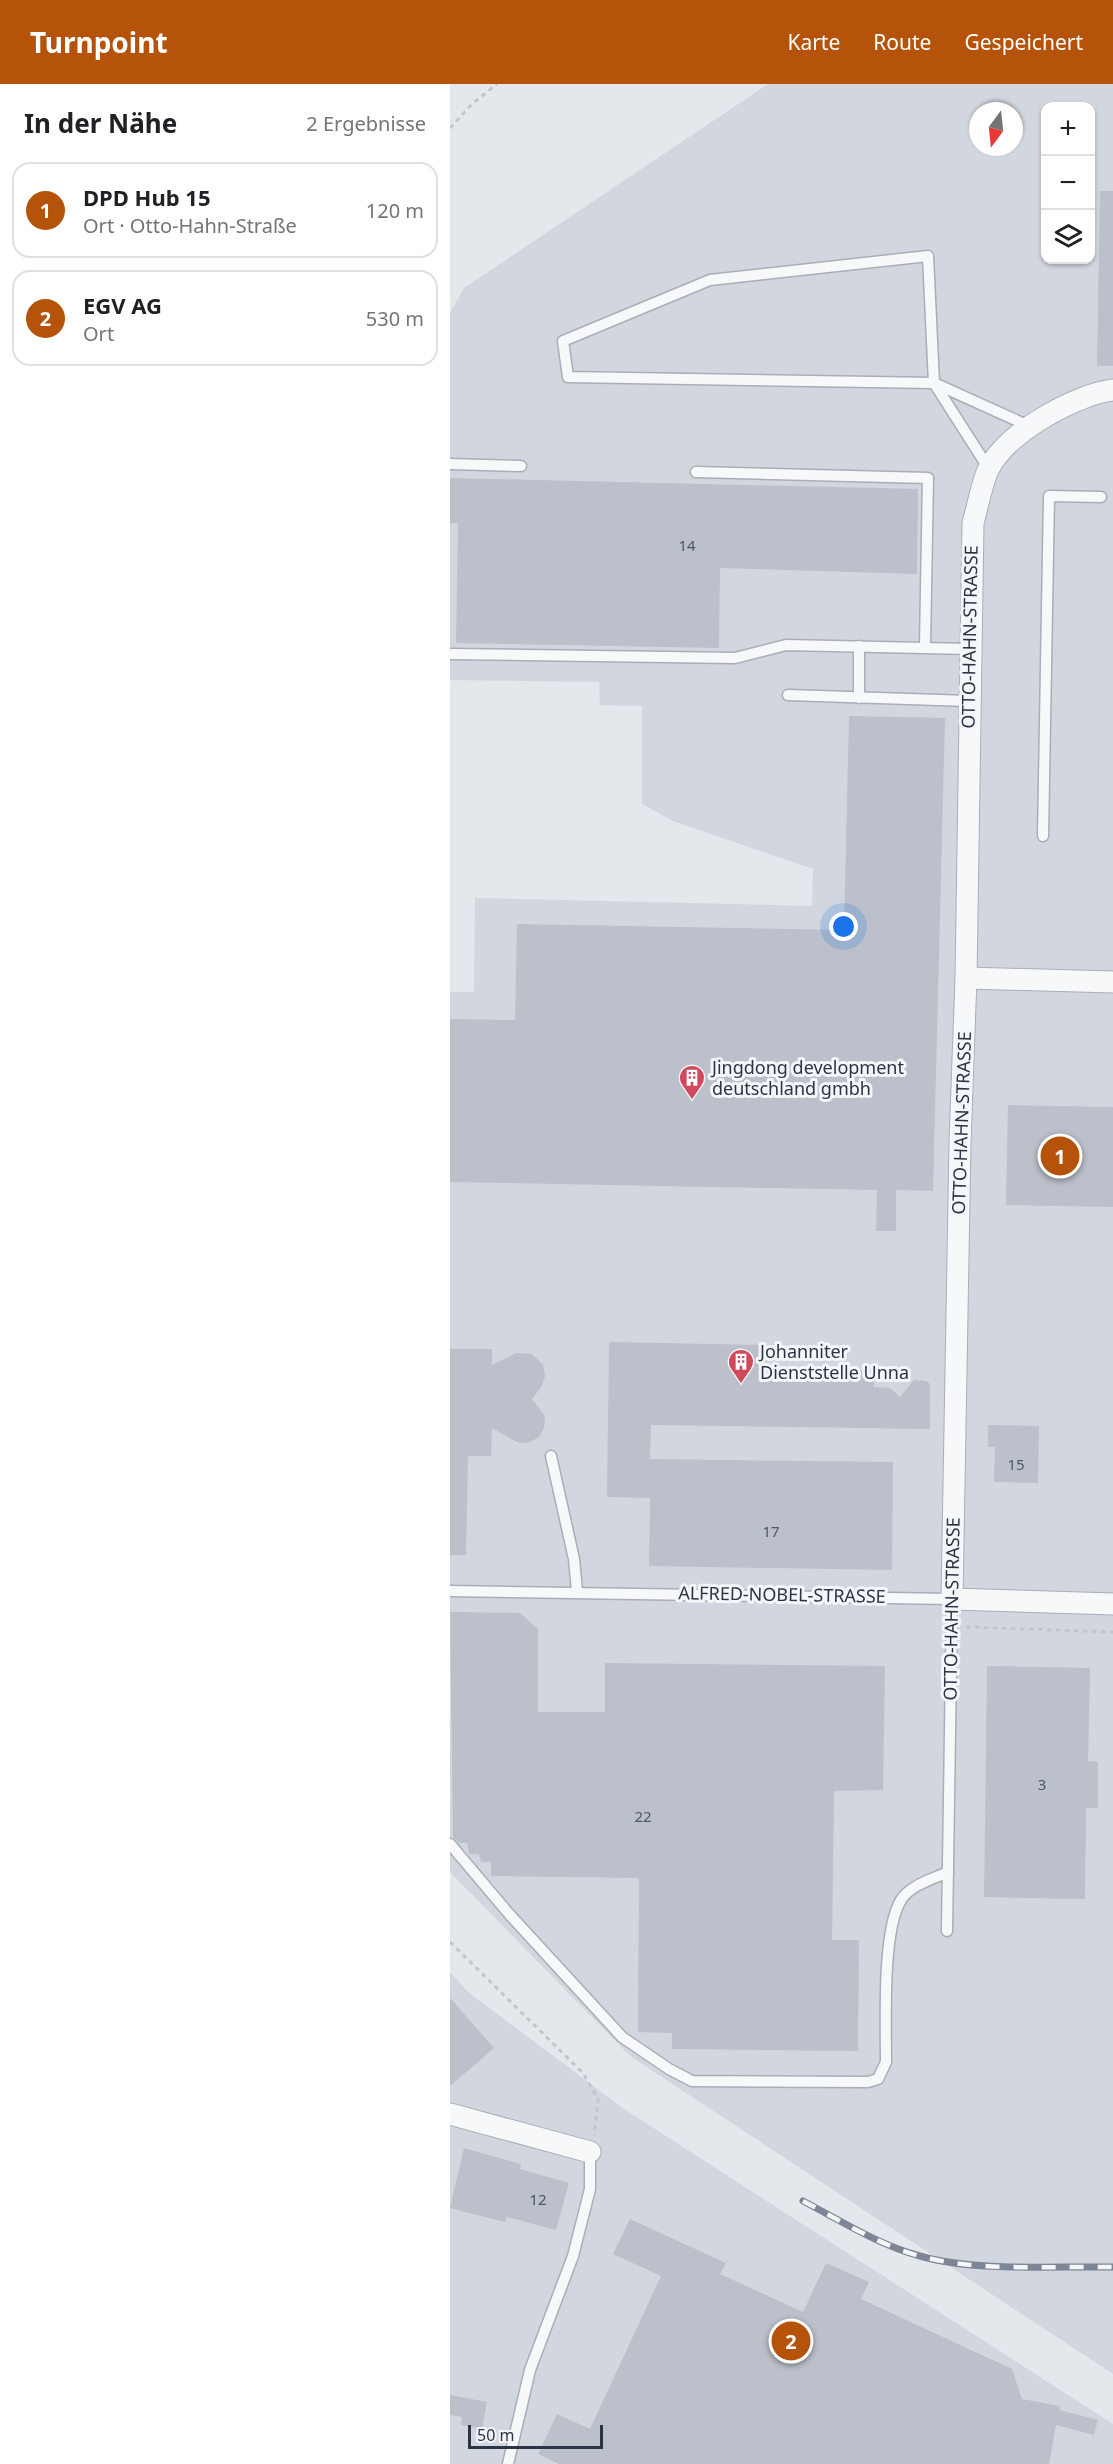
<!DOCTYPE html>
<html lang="de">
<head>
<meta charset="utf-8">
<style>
	:root { --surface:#fff; --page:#f2f2f2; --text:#202124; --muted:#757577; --line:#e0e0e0; --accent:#b45309 }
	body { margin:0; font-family:"Noto Sans",sans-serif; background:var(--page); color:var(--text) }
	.controls { position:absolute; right:18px; top:18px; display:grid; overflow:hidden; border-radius:12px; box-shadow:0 2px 4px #0004 }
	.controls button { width:54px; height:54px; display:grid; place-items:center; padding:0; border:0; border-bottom:2px solid var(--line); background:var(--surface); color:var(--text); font:30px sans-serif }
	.compass { position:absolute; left:519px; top:18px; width:54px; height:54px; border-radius:50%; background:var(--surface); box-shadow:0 2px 4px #0004; rotate:195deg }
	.scale { position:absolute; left:18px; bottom:15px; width:135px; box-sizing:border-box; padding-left:6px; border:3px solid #2b3445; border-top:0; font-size:16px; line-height:21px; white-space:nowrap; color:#2b3445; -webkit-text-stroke:4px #f4f6f9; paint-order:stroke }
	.you { position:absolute; left:394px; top:843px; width:21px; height:21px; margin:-15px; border:4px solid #fff; border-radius:50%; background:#1a73e8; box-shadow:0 0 0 9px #1a73e833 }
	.badge { display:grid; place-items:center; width:39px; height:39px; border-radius:50%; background:var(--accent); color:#fff; font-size:20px; font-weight:700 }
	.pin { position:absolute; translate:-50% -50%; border:3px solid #fff; box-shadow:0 2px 6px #0006 }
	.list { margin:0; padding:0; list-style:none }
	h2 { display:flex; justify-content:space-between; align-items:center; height:78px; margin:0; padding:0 24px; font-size:26px }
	h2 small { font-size:20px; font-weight:400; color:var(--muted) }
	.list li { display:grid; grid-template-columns:39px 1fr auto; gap:18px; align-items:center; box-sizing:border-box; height:96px; margin:0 12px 12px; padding:0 12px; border:2px solid var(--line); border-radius:18px }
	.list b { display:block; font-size:22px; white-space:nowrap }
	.list p { margin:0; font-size:20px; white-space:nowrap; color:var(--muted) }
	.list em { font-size:20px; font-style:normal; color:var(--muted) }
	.icon { flex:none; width:33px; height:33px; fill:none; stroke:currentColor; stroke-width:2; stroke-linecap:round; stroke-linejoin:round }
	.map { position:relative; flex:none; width:663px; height:2380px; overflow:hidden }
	header { display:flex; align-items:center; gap:36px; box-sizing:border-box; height:84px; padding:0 30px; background:var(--accent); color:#fff }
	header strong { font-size:28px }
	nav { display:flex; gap:33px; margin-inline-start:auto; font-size:21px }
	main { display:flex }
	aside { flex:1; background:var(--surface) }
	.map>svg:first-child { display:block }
</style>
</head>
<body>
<header>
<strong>Turnpoint</strong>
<nav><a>Karte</a><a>Route</a><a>Gespeichert</a></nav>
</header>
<main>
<aside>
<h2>In der Nähe<small>2 Ergebnisse</small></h2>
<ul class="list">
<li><span class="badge">1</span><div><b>DPD Hub 15</b><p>Ort · Otto-Hahn-Straße</p></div><em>120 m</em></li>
<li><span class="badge">2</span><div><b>EGV AG</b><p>Ort</p></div><em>530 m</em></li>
</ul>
</aside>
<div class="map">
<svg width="663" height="2380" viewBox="0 0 663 2380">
	<rect width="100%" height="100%" fill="#e4e7ec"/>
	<g fill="#d2d6de" fill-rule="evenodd">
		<path d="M318 0H663V2290L180 1972 0 1788V908H24L25 814 362 822 363 785 223 737 192 720V622L150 621 149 598 0 596V229L14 204ZM596 22H640V176H596ZM528 27H564V63H528Z"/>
		<path d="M0 1888 18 1908 174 2025 663 2340V2380H0Z"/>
	</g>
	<g fill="#bbc0ca">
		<path d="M650 107H663V282H647Z"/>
		<path d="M0 394 468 405 467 490 270 484 269 564 6 559 8 439H0Z"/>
		<path d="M399 632 495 634 483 1107 446 1106V1147H426L427 1106 0 1098V935L65 936 67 840 394 846Z"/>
		<path d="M558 1021 663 1023V1123L556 1121Z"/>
		<path d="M159 1258 316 1261V1284L424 1286V1303L440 1304 450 1313 464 1296 476 1297 480 1300V1345L201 1341 200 1375 443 1378 442 1486 199 1482 200 1414 157 1413Z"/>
		<path d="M0 1265H42V1281L66 1269 82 1270 93 1281 95 1292 92 1302 82 1315 95 1332 94 1344 89 1353 80 1358 69 1359 42 1344 41 1372H18L16 1471H0Z"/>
		<path d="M538 1341 589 1342 588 1399 544 1398 545 1363H538Z"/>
		<path d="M0 1528 70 1529 88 1545V1628H155V1579L435 1582 433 1706 384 1707 382 1856H409L408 1967 222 1965V1949L188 1948 189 1794 41 1792V1778H31L29 1770H19L17 1759H9L3 1753Z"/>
		<path d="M537 1582 640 1584 638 1677 648 1678V1724H636L635 1815 534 1813Z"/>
		<path d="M0 1914 44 1964 0 2002Z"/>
		<path d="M14 2064 71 2080 70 2085 119 2099 106 2146 57 2133 55 2138 0 2124Z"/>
		<path d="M180 2135 276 2179 270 2190 353 2228 376 2179 419 2198 411 2215 562 2285 572 2315 610 2322 609 2326 648 2336 644 2351 606 2341 599 2380H109L88 2370 107 2330 140 2345 211 2192 163 2170Z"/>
		<path d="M0 2311 37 2318 32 2345 11 2341 12 2333 0 2331Z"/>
	</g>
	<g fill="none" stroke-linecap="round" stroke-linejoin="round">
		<defs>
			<g id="service">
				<path d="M0 380 71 382"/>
				<path d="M539 385 484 299 478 172 260 196 113 257 118 293 484 299 579 342"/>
				<path d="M246 388 478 394 475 562"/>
				<path d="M0 570 285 574 336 561 520 565"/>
				<path d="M338 611 519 617"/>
				<path d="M409 614V562"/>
				<path d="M593 752 599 412 651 413"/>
				<path d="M101 1372 124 1475 127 1507"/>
				<path d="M0 1507 502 1515 497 1847"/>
				<path d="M0 1760 60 1831 172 1953 219 1985 242 1997 418 1998 428 1995 436 1978C436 1941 432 1846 451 1816 460 1801 483 1795 498 1788"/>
				<path d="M58 2380 80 2286 123 2172 140 2105V2068"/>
			</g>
			<g id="minor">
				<path d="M663 306C624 311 556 349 538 386 531 402 528 422 523 439L516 894 510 1058 502 1515 663 1520"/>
				<path d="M516 894 663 898"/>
				<path d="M0 2030 140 2068"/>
			</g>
		</defs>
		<use href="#service" stroke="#a9aeb7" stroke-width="13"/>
		<use href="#minor" stroke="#a9aeb7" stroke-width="23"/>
		<g stroke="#c2c5cb" stroke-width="3" stroke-dasharray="4.5 4.5" stroke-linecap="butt">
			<path d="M0 44 22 20 47 0"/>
			<path d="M516 1543 663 1548"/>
			<path d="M0 1858 133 1989 148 2015 144 2051"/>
		</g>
		<use href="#service" stroke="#f7f8fa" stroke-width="10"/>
		<use href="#minor" stroke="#f7f8fa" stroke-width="21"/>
		<defs>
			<path id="rail" d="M353 2117C391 2137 429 2161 470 2172 526 2188 604 2182 663 2183"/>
		</defs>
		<use href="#rail" stroke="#7d8696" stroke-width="7"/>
		<use href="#rail" stroke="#f4f6f9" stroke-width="4.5" stroke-dasharray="14" stroke-linecap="butt"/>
	</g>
	<defs>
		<symbol id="building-pin" viewBox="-11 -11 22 30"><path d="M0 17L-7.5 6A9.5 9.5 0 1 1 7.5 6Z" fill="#d1495b" stroke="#f4f6f9"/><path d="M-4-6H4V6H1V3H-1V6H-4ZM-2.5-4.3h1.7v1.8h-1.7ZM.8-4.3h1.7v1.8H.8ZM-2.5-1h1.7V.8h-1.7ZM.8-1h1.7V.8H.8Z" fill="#fff"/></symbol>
	</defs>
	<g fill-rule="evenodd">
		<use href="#building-pin" x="227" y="979" width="30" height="40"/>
		<use href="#building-pin" x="276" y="1263" width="30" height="40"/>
	</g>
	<g text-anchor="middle" stroke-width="6" stroke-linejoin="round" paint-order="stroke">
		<g font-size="15" fill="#4f5766">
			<text x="237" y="467">14</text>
			<text x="566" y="1386">15</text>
			<text x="321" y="1453">17</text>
			<text x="592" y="1706">3</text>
			<text x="193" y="1738">22</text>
			<text x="88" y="2121">12</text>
		</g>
		<g font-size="18" fill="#2b3445" stroke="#f4f6f9">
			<text transform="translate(520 553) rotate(-89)" y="6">OTTO-HAHN-STRASSE</text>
			<text transform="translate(512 1039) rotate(-88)" y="6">OTTO-HAHN-STRASSE</text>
			<text transform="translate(332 1511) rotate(1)" y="6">ALFRED-NOBEL-STRASSE</text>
			<text transform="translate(502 1525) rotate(-89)" y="6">OTTO-HAHN-STRASSE</text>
		</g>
		<g font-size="18" fill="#2b3445" stroke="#f4f6f9" text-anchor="start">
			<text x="262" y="990">Jingdong development<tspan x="262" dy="21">deutschland gmbh</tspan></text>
			<text x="310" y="1274">Johanniter<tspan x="310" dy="21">Dienststelle Unna</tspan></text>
		</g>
	</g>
</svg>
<div class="controls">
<button>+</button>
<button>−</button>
<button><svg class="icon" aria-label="layers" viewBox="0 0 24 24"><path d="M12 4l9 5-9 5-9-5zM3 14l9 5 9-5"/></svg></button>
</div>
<svg class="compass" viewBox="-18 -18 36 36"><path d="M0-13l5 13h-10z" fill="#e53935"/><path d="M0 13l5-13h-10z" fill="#757577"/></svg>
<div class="scale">50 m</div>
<div class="you"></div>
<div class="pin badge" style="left:610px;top:1072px">1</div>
<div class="pin badge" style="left:341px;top:2257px">2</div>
</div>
</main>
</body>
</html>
